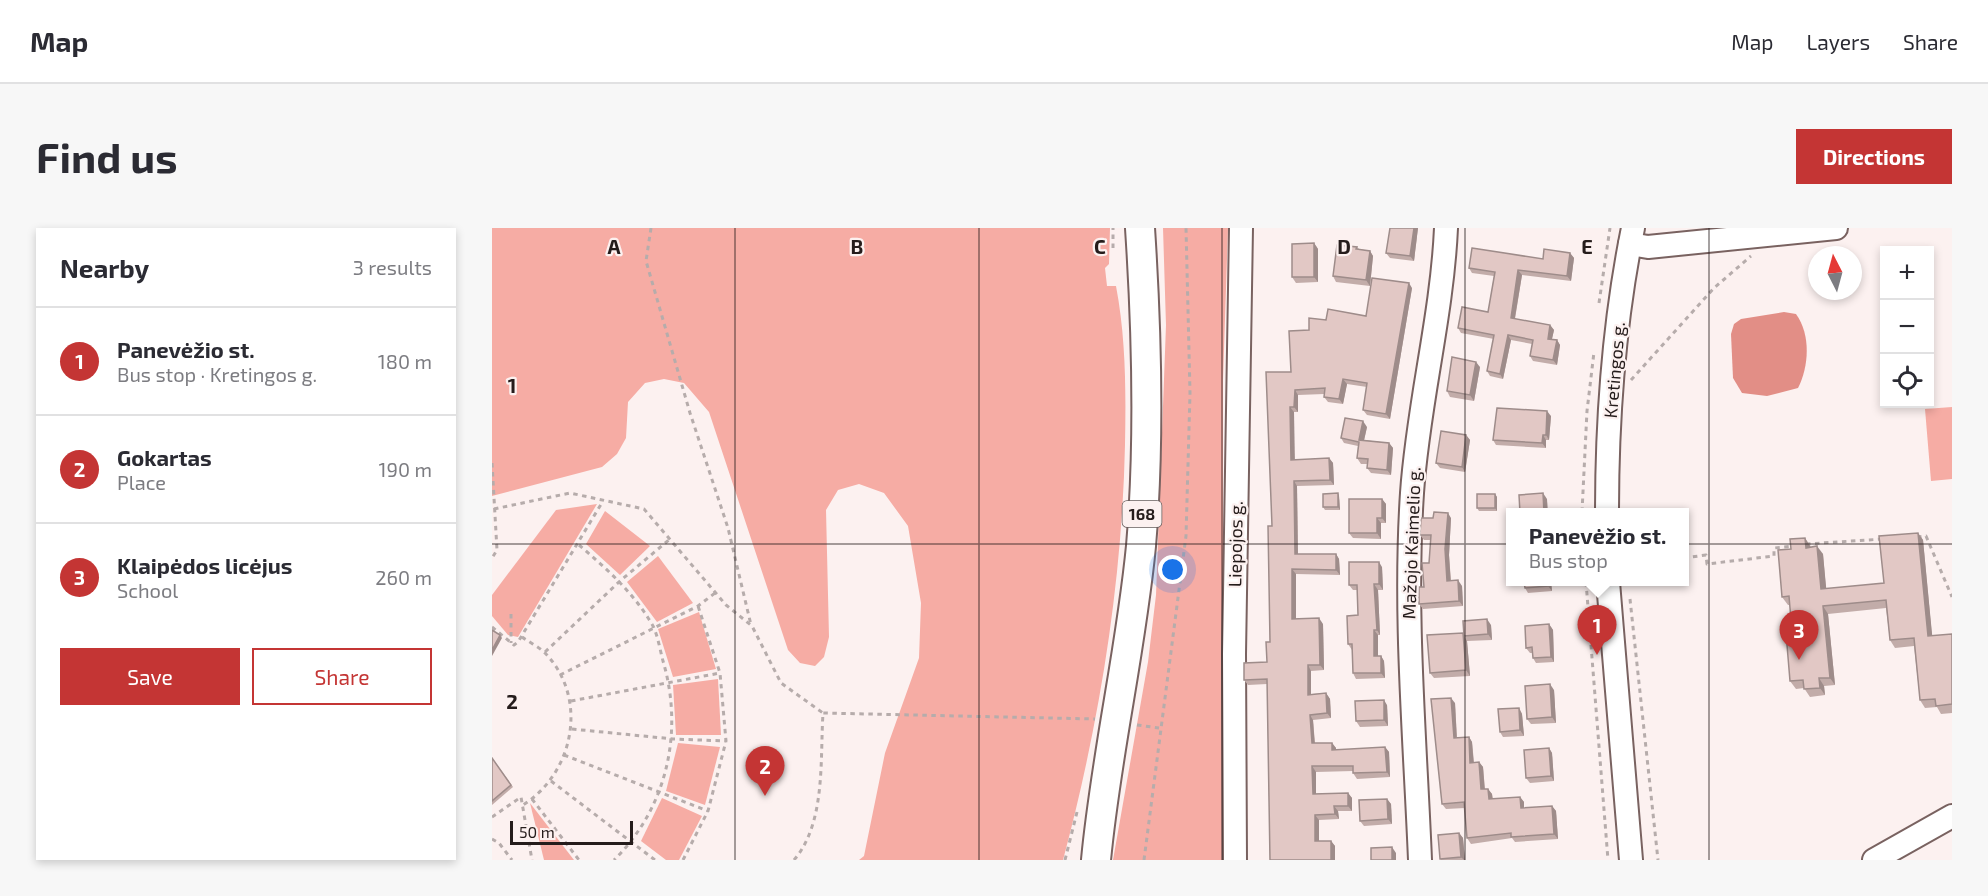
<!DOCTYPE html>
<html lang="en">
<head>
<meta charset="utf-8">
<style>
	:root { --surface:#fff; --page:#f7f7f7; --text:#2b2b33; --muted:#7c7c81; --line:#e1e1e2; --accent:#c43534 }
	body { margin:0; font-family:"Exo 2",sans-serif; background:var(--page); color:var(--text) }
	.controls { position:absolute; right:18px; top:18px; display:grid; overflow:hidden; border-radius:0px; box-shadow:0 3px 9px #0003 }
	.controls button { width:54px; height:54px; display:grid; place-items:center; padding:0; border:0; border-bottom:2px solid var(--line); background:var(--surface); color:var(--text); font:30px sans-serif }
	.compass { position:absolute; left:1316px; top:18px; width:54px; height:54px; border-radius:50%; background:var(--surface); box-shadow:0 3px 9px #0003; rotate:354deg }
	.scale { position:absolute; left:18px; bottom:15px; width:123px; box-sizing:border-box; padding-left:6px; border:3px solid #251c1b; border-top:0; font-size:16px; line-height:21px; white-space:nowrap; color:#251c1b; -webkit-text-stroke:4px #fcf1f0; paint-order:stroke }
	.you { position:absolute; left:681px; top:342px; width:21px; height:21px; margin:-15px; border:4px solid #fff; border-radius:50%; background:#1a73e8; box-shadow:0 0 0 9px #1a73e833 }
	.badge { display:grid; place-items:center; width:39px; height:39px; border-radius:50%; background:var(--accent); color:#fff; font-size:20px; font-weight:700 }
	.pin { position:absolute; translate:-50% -50px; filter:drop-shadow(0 2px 3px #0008) }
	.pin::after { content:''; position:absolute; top:32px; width:21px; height:18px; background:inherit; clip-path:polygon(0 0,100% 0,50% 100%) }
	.popup { position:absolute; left:1014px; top:280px; width:183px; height:78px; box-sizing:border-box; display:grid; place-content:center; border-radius:0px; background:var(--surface); filter:drop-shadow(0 2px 4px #0005); font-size:20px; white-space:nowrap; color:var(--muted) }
	.popup b { font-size:22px; color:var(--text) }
	.popup::after { content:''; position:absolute; left:50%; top:100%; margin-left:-12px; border:12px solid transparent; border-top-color:var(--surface) }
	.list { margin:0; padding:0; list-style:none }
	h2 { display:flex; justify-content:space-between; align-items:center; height:78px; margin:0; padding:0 24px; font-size:26px }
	h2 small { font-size:20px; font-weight:400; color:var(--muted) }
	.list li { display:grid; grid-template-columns:39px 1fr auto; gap:18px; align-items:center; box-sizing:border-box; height:108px; padding:0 24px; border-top:2px solid var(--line) }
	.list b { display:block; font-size:22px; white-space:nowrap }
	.list p { margin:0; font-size:20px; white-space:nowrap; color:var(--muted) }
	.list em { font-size:20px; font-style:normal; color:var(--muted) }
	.actions { display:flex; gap:12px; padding:18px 24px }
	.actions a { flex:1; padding:14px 0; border:2px solid var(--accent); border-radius:0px; text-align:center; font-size:21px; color:var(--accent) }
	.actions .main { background:var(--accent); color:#fff }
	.icon { flex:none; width:33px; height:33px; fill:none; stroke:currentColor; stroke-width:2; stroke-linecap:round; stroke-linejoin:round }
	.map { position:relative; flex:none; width:1460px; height:632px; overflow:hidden; border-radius:0px }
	header { display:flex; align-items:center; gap:36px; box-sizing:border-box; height:84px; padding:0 30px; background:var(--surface); border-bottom:2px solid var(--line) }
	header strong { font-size:28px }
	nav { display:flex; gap:33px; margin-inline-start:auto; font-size:21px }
	.intro { display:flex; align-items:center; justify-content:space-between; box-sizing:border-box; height:144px; padding:0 36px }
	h1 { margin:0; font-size:42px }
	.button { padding:15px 27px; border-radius:0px; background:var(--accent); color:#fff; font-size:21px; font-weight:700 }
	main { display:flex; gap:36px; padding:0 36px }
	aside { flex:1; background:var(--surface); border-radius:0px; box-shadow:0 3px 9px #0003 }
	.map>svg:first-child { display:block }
</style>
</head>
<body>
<header>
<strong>Map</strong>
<nav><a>Map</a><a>Layers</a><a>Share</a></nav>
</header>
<div class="intro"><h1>Find us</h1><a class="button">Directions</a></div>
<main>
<aside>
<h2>Nearby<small>3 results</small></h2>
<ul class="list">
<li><span class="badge">1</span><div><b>Panevėžio st.</b><p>Bus stop · Kretingos g.</p></div><em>180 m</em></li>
<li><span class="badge">2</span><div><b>Gokartas</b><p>Place</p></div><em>190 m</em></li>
<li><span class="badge">3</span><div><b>Klaipėdos licėjus</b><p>School</p></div><em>260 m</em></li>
</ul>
<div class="actions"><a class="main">Save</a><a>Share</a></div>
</aside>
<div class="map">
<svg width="1460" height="632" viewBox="0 0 1460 632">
	<rect width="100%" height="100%" fill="#fcf1f0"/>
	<g fill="#f6aca4">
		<path d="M0 0H618L617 36 613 40 615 58H624C634 111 634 163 633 217 630 357 607 497 571 632H367L372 628 393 525 427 430 429 375 416 298 392 265 367 256 346 262 334 282 337 409 332 429 323 438 308 435 296 422 217 184 192 155 172 151 153 155 136 174 134 210 125 226 110 239 0 268Z"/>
		<path d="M671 0H736L731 152V349L735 432 733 632H621L656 434 664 367 674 97Z"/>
		<path d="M1460 179V251L1439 253 1433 181Z"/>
		<path d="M105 276 26 409 16 407 0 388V367L64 282Z"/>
		<path d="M113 283 158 318 128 347 94 316Z"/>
		<path d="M166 328 201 375 165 394 135 354Z"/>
		<path d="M207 384 224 441 181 449 166 401Z"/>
		<path d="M226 451 229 507H184L181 457Z"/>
		<path d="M186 515 228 519 213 577 174 563Z"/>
		<path d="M170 570 210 588 187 632H174L149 613Z"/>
		<path d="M38 575 82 632H52Z"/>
	</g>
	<path fill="#e28e86" d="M1292 84 1304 86C1319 107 1317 138 1306 160L1275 168 1250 165 1241 150 1239 106 1242 96 1249 91Z"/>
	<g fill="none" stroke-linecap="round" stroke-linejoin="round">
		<defs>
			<g id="minor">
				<path d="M1138 16 1156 19 1344 0"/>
				<path d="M1115 284C1115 190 1122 93 1141 0"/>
				<path d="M1116 354 1139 632"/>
				<path d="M743 632 742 426 749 0"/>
				<path d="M928 632C923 510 912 387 920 265 926 176 950 89 954 0"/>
				<path d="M1382 632 1460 588"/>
			</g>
			<path id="major" d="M604 632C614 526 639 423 649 318 658 212 655 106 648 0"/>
		</defs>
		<use href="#minor" stroke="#796260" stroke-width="26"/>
		<use href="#major" stroke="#796260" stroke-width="32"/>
		<g stroke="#b6acab" stroke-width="3" stroke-dasharray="4.5 4.5" stroke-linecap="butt">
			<path d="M159 0 154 33 198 185 236 300 259 397"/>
			<path d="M621 20V0"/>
			<path d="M1107 75 1118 0"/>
			<path d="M1139 152 1222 60 1259 28"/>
			<path d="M0 235 5 322 0 330"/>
			<path d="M2 281 78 265 152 281 234 377 260 398 289 455 331 485"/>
			<path d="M1090 284 1095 183 1102 124"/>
			<path d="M1425 309 1434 308 1460 369"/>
			<path d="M1314 316 1391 311"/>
			<path d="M87 317C115 341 142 365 161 398 166 408 168 422 171 433 192 504 175 580 122 632"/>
			<path d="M1192 330 1214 327 1215 336 1282 328V320L1302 318"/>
			<path d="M1094 354 1116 632"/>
			<path d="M1138 371 1166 632"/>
			<path d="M19 386V415"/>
			<path d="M0 399 22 417 26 414 111 273"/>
			<path d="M30 409C37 414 47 419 53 425 97 470 82 545 31 577"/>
			<path d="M53 424 128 353 178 311"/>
			<path d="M68 447 206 378 223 365"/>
			<path d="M79 473 228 445"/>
			<path d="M645 497 667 500"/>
			<path d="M80 501 181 511 234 513"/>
			<path d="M72 527 216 583"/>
			<path d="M59 553 163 632"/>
			<path d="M40 571 87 632"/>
			<path d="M0 589 29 569 40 632"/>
			<path d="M0 611 7 615 20 632"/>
			<path d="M191 632 216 583 234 513 228 445 206 378"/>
			<path d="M302 632C334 595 328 531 331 485L603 491"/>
			<path d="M573 632 585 584"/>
			<path d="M652 632 694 308 698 165 694 0"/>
		</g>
		<use href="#minor" stroke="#fff" stroke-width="22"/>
		<use href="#major" stroke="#fff" stroke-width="28"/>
	</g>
	<g fill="#c2aca9">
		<path d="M898 0H926L922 33 898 30 894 25Z"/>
		<path d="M822 15 826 21V54L804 55 800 49Z"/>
		<path d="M865 19 867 21 878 23 881 28 878 58 844 54 841 48Z"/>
		<path d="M1078 25 1082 30 1079 53 1030 47 1023 91 1058 97 1062 102 1060 111 1065 112 1068 117 1065 137 1041 133 1038 128 1040 116 1019 112 1011 151 998 148 995 143 1002 111 969 105 966 100 996 84 1002 48 980 45 977 40 1051 31Z"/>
		<path d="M920 60 898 191 875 187 871 182 875 159 855 156 851 176 836 174 832 169V166L806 167V184H802V232L837 230 841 235 842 257 805 258 806 326H844L847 331 848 347 804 346V391L831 396 832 442 819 443V466L834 465 838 471 839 490 821 492 823 515H840L844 520V522L893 519 897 524 898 549 865 551 861 545V543L824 544V566L856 565 860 570V583H846L847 591 827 592V613H839L843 618V632H778L775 456 756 457 752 452 775 434 778 414 780 298 799 144 817 102 834 92 874 88Z"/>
		<path d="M988 139 982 173 958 169 955 163Z"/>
		<path d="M1059 188 1057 212H1054V220L1004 217 1001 212Z"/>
		<path d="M875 199 872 212 897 215 901 220 899 247 879 245 875 240V236H869L865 230 866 218 852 215 849 210Z"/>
		<path d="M974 207 978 212 973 244 948 240 944 235Z"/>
		<path d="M846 265 847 268 848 282H833L831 279Z"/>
		<path d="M1003 266 1005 269V283H987L985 280Z"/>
		<path d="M890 271 894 276V295H889V311L861 310 857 305Z"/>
		<path d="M941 290H959L957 327 959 353 970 358 971 378 931 381 927 376 937 335 939 312H932L928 307Z"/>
		<path d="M1426 305 1431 312 1440 408 1460 406V485L1449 486 1445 479 1433 480 1428 472 1422 418 1403 420 1398 412 1394 380 1336 386 1343 457 1332 458 1333 467 1318 469 1312 460 1304 461 1298 453 1300 404 1298 377H1296L1290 369 1299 321 1313 310 1319 319 1331 326 1334 361 1392 355Z"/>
		<path d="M890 339 891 362H886L888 407H886V428H889L892 433 893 450 864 451 861 445 860 422 856 416 866 387 865 362H861L857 357Z"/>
		<path d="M1059 354 1060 363 1036 365 1033 360Z"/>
		<path d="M1057 396 1061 402 1062 434 1044 435 1041 430 1040 425H1038L1034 420Z"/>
		<path d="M999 397 1000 412 975 413 978 448 942 450 938 445 972 405Z"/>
		<path d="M1062 462 1064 495 1039 496 1035 491Z"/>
		<path d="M963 475 965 510 977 509 980 514 982 534H987L991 539 993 561H996L1000 566 1001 571 1028 569 1032 574V580L1060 578 1064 583 1066 611 1023 614 1020 610 979 616 975 610 973 580 954 581 950 576Z"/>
		<path d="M895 477 896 498 868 499 864 493Z"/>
		<path d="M1027 480 1030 486 1032 508 1011 509 1008 504Z"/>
		<path d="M1057 520 1060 525 1062 553 1038 555 1034 550Z"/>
		<path d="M0 530 21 559 0 577Z"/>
		<path d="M895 571 899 576 900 596 872 598 868 593Z"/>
		<path d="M967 605 971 610 973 632H949L948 631Z"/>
	</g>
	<g fill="#9e8c8a">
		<path d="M922 0H926L922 33 918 28Z"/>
		<path d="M822 15 826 21V54L822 49Z"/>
		<path d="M878 23 881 28 878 58 874 52Z"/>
		<path d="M1078 25 1082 30 1079 53 1075 48Z"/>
		<path d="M1026 42 1030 47 1022 95 1019 90Z"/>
		<path d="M917 55 920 60 898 191 894 186Z"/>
		<path d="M1058 97 1062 102 1059 115 1056 111Z"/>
		<path d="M1016 107 1019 112 1011 151 1008 146Z"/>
		<path d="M1065 112 1068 117 1065 137 1061 132Z"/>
		<path d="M984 134 988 139 982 173 978 167Z"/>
		<path d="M851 151 855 156 851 176 847 171Z"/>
		<path d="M803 162 806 167V184L802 179Z"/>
		<path d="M798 179 802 184 803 237 799 232Z"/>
		<path d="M1055 183 1059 188 1057 212 1054 207Z"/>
		<path d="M871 193 875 199 871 217 867 212Z"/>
		<path d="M974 207 978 212 973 244 970 239Z"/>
		<path d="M1051 207 1054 212V220L1050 215Z"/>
		<path d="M897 215 901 220 899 247 895 242Z"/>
		<path d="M837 230 841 235 842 257 838 252Z"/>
		<path d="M802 253 805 258 806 332 803 326Z"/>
		<path d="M846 265 847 268 848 282 846 279Z"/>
		<path d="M1051 265 1055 271 1056 285H1052Z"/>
		<path d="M1003 266 1005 269V283L1003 280Z"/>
		<path d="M890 271 894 276V295L890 290Z"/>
		<path d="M956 285 959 290 957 327 959 358 955 353 953 321Z"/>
		<path d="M885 290 889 295V311L885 305Z"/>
		<path d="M1426 305 1431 312 1441 416 1436 408Z"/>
		<path d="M1313 310 1318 318 1319 327 1314 320Z"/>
		<path d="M1325 318 1331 326 1335 369 1329 361Z"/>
		<path d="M844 326 847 331 848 347 844 342Z"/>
		<path d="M887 334 890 339 891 362 887 356Z"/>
		<path d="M800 341 804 346V396L800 391Z"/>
		<path d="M966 352 970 358 971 378 967 373Z"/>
		<path d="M1056 354H1059L1060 363 1056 358Z"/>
		<path d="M882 356 886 362 888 407 885 402Z"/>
		<path d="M1331 378 1336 386 1343 457 1338 450Z"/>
		<path d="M827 390 831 396 832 442 828 437Z"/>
		<path d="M995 391 999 397 1000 412 996 406Z"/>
		<path d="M1057 396 1061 402 1062 434 1059 429Z"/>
		<path d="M882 402 886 407V433L882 428Z"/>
		<path d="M8 407 10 410 0 428V422Z"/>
		<path d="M972 408 975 413 978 448 974 442Z"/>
		<path d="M889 428 892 433 893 450 889 445Z"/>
		<path d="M816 437 819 443V472L816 467Z"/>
		<path d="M1327 450 1332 458 1333 467 1328 460Z"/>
		<path d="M1058 456 1062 462 1064 495 1060 489Z"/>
		<path d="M834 465 838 471 839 490 835 485Z"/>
		<path d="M959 470 963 475 965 515 962 510Z"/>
		<path d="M892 472 895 477 896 498 892 492Z"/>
		<path d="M1027 480 1030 486 1032 508 1028 502Z"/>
		<path d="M818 487 821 492 823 520 820 515Z"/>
		<path d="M977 509 980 514 982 540 978 535Z"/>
		<path d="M840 515 844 520V528L840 522Z"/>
		<path d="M893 519 897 524 898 549 895 544Z"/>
		<path d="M1057 520 1060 525 1062 553 1059 548Z"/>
		<path d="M987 534 991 539 993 566 989 561Z"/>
		<path d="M820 538 824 544V571L821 566Z"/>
		<path d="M996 561 1000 566 1001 577 997 571Z"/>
		<path d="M856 565 860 570V583L856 578Z"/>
		<path d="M1028 569 1032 574V585L1029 580Z"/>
		<path d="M895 571 899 576 900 596 896 591Z"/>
		<path d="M842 578 846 583 847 591 843 586Z"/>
		<path d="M1060 578 1064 583 1066 611 1062 606Z"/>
		<path d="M823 587 827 592V618L823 613Z"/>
		<path d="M967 605 971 610 973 632H972L969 629Z"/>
		<path d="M839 613 843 618V632H839Z"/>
		<path d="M900 619 904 625V632H900Z"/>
	</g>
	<g fill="#e2c8c5" stroke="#9e8c8a" stroke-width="1.5">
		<path d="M898 0H922L918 28 894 25Z"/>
		<path d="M822 15V49H800V16Z"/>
		<path d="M845 17 865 19 864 21 878 23 874 52 841 48Z"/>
		<path d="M980 20 1051 31 1052 21 1078 25 1075 48 1026 42 1019 90 1058 97 1056 111 1065 112 1061 132 1038 128 1041 112 1016 107 1008 146 995 143 1002 107 966 100 970 79 996 84 1003 44 977 40Z"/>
		<path d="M880 50 917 55 894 186 871 182 875 155 851 151 847 171 832 169 833 160 803 162 802 179H798L799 232 837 230 838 252 802 253 803 326H844V342L800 341V391L827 390 828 437H816V467L834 465 835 485 818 487 820 515H840V522L893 519 895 544 861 545V538H820L821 566 856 565V578H842L843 586 823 587V613H839V632H778L775 451 752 452V435L775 434 774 414H778L776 298H780L774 144H799L797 103 817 102V90L834 92 836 81 874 88Z"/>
		<path d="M960 129 984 134 978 167 955 163Z"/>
		<path d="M1005 180 1055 183 1054 207H1051L1050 215 1001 212Z"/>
		<path d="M853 190 871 193 867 212 897 215 895 242 875 240 876 231 865 230 867 214 849 210Z"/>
		<path d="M949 203 974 207 970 239 944 235Z"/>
		<path d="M846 265V279H831V266Z"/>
		<path d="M1051 265 1052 285H1028L1027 267Z"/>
		<rect x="985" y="266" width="18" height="14"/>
		<path d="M857 271H890V290H885V305H857Z"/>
		<path d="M942 284 956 285 953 321 955 353 966 352 967 373 927 376V359H932L930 335H937L939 307H928L929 290H941Z"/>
		<path d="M1426 305 1436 408 1460 406V476L1444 478 1443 471 1428 472 1422 410 1398 412 1394 372 1331 378 1338 450H1327L1328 460 1312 461 1311 452 1298 453 1294 405 1300 404 1297 368 1290 369 1286 322 1299 321 1298 311 1313 310 1314 320 1325 318 1329 361 1392 355 1387 308Z"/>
		<path d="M857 334H887V356H882L885 402H882V428H889V445H861L860 416H856L855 388 866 387 865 357H857Z"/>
		<path d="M1032 354H1056V358L1033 360Z"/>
		<path d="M995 391 996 406 972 408 971 393Z"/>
		<path d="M1057 396 1059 429 1041 430 1040 419 1034 420 1033 398Z"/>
		<path d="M0 402 8 407 0 422Z"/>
		<path d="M971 405 974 442 938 445 935 407Z"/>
		<path d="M1058 456 1060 489 1035 491 1033 458Z"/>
		<path d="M959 470 962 510 977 509 978 535 987 534 989 561H996L997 571 1028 569 1029 580 1060 578 1062 606 1019 609V605L975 610 972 574 950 576 939 471Z"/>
		<path d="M892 472V492L864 493 863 473Z"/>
		<path d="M1027 480 1028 502 1008 504 1006 481Z"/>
		<path d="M1057 520 1059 548 1034 550 1032 522Z"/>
		<path d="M0 530 19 557 0 573Z"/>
		<path d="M895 571 896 591 868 593 867 572Z"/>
		<path d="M967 605 969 629 948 631 946 607Z"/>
		<path d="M900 619V632H879V620Z"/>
	</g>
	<path fill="none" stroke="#251c1b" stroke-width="1.5" stroke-opacity="0.55" d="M243 0V632M487 0V632M730 0V632M973 0V632M1217 0V632M0 316H1460"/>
	<g text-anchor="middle" stroke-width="4.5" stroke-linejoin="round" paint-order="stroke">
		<rect fill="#fcf1f0" stroke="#665c5b" stroke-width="1.5" x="630.5" y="273" width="39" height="26" rx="4.5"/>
		<g font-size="16" font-weight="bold" fill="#251c1b">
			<text x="650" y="292">168</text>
		</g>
		<g font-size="18" fill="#251c1b" stroke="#fcf1f0">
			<text transform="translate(1123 142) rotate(-85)" y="6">Kretingos g.</text>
			<text transform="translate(920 315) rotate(-88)" y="6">Mažojo Kaimelio g.</text>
			<text transform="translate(744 316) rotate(-89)" y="6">Liepojos g.</text>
		</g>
	</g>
	<g font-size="20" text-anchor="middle" font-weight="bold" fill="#251c1b" stroke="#fcf1f0" stroke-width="4.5" stroke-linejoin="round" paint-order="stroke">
		<text x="122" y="26">A</text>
		<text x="365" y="26">B</text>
		<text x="608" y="26">C</text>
		<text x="852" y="26">D</text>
		<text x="1095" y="26">E</text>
		<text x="20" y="165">1</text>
		<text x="20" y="481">2</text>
	</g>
</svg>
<div class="controls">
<button>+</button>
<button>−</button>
<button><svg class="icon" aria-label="locate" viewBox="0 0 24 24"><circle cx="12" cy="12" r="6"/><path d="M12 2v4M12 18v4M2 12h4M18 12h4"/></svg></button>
</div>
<svg class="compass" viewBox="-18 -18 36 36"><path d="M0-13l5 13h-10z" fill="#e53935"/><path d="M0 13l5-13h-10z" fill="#7c7c81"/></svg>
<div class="scale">50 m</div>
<div class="you"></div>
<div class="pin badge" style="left:1105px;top:427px">1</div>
<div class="popup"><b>Panevėžio st.</b>Bus stop</div>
<div class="pin badge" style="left:273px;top:568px">2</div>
<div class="pin badge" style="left:1307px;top:432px">3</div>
</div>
</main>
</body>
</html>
